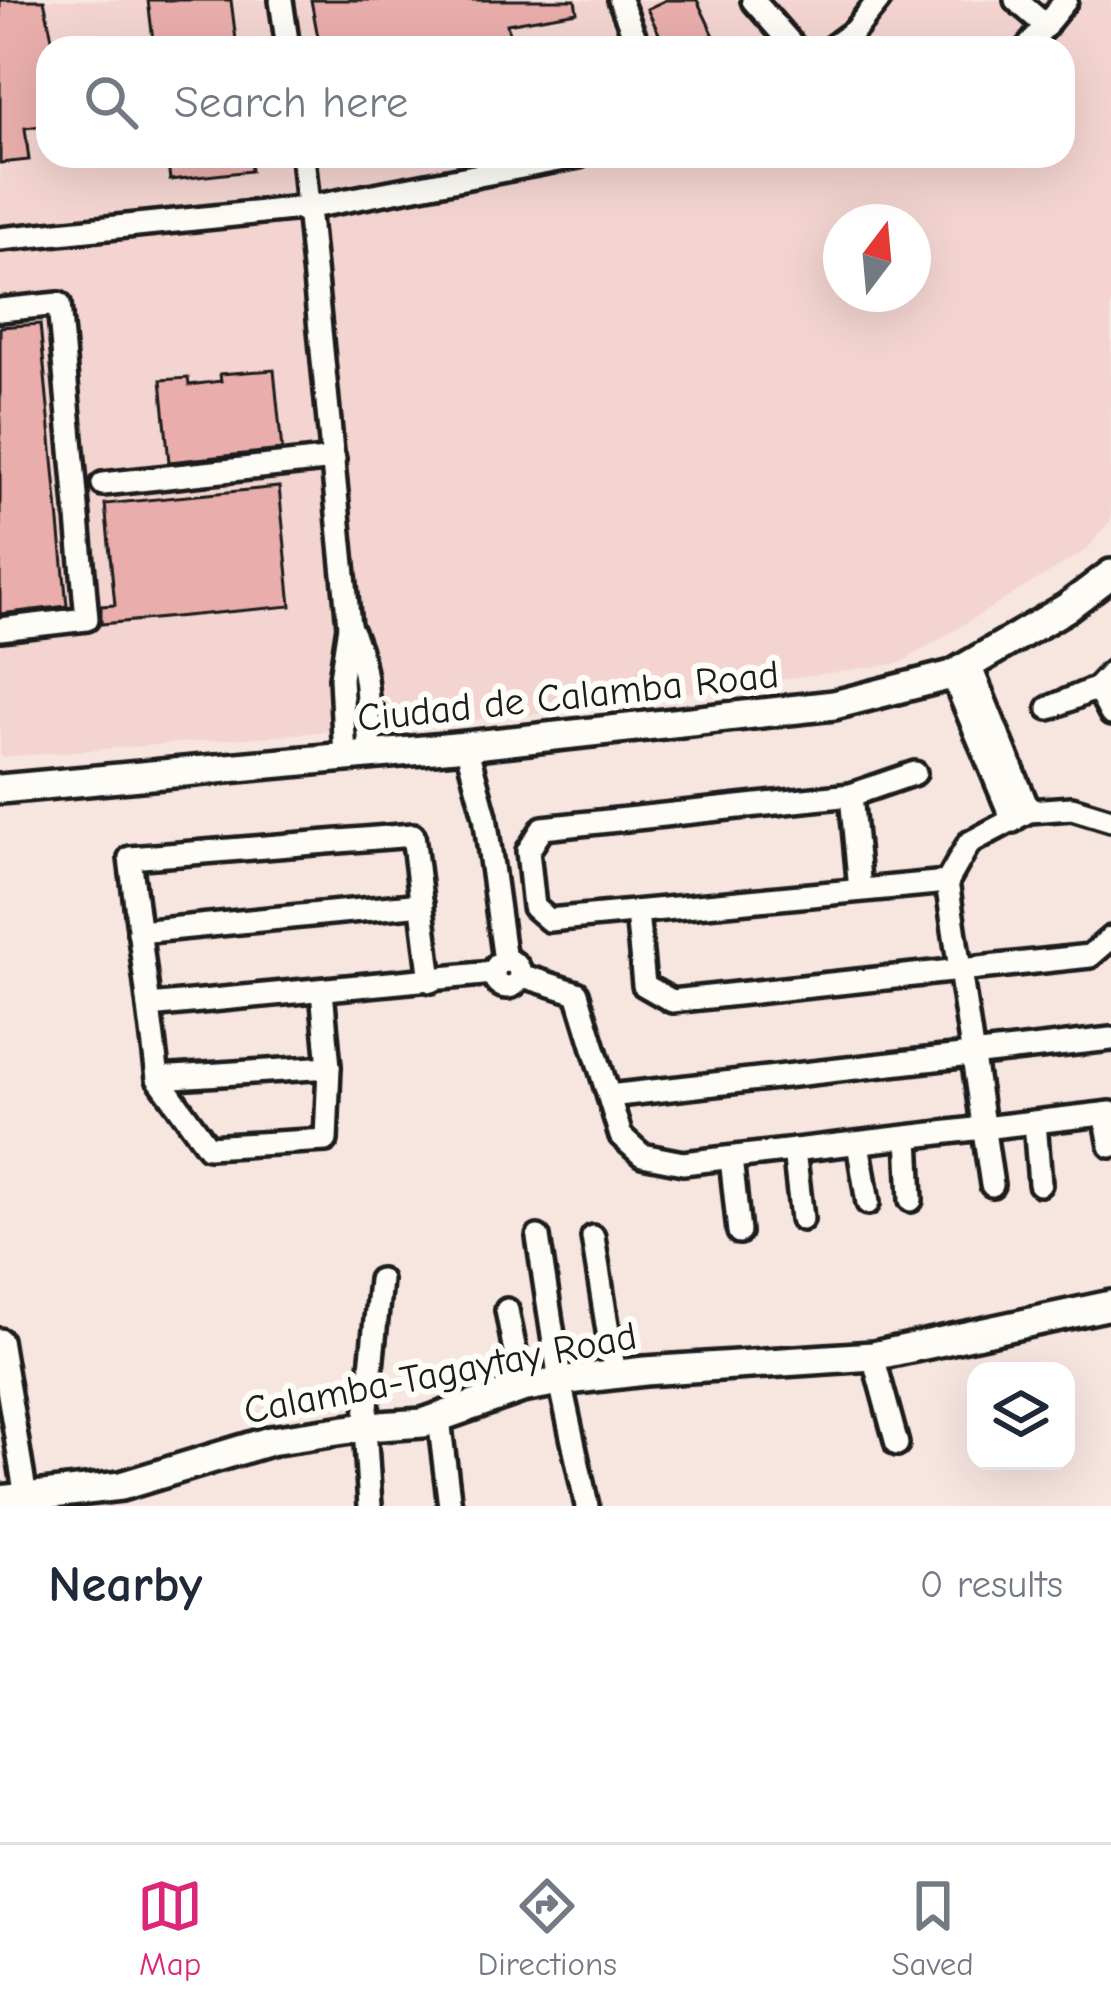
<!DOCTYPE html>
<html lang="en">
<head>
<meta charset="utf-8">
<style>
	:root { --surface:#fff; --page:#f6f6f7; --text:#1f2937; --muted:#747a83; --line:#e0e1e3; --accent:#db2777 }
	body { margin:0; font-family:"Comic Neue",sans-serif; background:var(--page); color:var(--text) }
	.controls { position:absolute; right:36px; bottom:36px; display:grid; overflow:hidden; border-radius:24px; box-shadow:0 12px 48px #0002 }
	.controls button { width:108px; height:108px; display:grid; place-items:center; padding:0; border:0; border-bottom:3px solid var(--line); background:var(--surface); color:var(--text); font:60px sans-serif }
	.compass { position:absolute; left:823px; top:204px; width:108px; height:108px; border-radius:50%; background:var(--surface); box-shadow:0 12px 48px #0002; rotate:16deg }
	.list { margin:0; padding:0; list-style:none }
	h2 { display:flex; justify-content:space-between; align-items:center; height:156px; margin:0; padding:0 48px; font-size:51px }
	h2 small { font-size:39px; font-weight:400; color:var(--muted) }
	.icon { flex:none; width:66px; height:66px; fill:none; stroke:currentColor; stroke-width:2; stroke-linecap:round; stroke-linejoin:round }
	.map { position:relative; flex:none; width:1111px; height:1506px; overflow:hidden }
	.search { position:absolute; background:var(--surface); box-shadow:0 12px 48px #0002; left:36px; right:36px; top:36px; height:132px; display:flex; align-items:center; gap:30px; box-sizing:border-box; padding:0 42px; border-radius:36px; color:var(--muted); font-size:45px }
	.sheet { height:336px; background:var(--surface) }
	nav { display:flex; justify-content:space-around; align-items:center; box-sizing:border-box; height:168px; border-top:3px solid var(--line); background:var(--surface); font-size:33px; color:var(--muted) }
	nav a { display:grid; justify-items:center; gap:6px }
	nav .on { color:var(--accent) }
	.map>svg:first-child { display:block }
</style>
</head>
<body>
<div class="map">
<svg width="1111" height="1506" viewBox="0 0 1111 1506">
	<rect width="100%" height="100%" fill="#f7e5e0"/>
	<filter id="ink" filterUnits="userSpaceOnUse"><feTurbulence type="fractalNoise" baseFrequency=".00833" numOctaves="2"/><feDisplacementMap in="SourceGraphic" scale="24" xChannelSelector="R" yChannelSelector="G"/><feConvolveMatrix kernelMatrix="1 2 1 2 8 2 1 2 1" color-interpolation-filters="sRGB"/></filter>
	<g filter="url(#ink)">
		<path fill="#f3d4d0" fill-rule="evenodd" d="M0 0H1111V520L1086 550 900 663 524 716 0 757ZM48 48H1063V156H48ZM841 222H913V294H841Z"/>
		<g fill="#e9aeac" stroke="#1c1c1c" stroke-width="3">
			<path d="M0 0H44L54 48H48V125L25 128 29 160 0 163Z"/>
			<path d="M148 0H231L237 48H154Z"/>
			<path d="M311 0H575L577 12 507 24 512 48H320Z"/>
			<path d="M666 0H697L715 38 692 48H666L647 9Z"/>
			<path d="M167 156H250L251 171 170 180Z"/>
			<path d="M40 324 67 606 0 614V327Z"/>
			<path d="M274 370 282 450 169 462 161 380 188 378 189 385 221 381 220 374Z"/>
			<path d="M279 487 291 606 101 624V606L115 605 105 504Z"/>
		</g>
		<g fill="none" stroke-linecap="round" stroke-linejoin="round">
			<defs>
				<g id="minor">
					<path d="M281 0 288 48"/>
					<path d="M620 0 639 48"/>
					<path d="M753 0 795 48"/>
					<path d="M1016 0 1046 26"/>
					<path d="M831 48 854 31 879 0"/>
					<path d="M1027 48 1066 0"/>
					<path d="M303 156 349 626 341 678 345 758"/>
					<path d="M0 239 311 207 579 156"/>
					<path d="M0 310 59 304 87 619 0 629"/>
					<path d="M103 484 334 459"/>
					<path d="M349 626C370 666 367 710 370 755"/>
					<path d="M970 665 1029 811"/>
					<path d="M952 675 1013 821"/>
					<path d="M1097 688 1111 714"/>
					<path d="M1049 708 1097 688 1111 673"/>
					<path d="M466 746 485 816 505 961"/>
					<path d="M915 773 851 795 543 828 528 851 534 907 549 920 947 882 969 843 1029 811 1072 808 1111 820"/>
					<path d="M851 795 860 890"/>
					<path d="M947 882 992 1185"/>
					<path d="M637 912 644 985 672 1001 1090 956 1111 938"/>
					<path d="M139 932 422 904"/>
					<circle cx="507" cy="974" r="13"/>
					<path d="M520 975 577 993 621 1136 642 1155 683 1163 1111 1113"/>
					<path d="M322 991 329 1067 326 1140 208 1147 158 1078 130 858 413 835 431 981"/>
					<path d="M149 1006 493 973"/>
					<path d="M158 1078 329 1067"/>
					<path d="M609 1096 1111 1039"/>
					<path d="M1105 1114 1111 1146"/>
					<path d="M1035 1122 1040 1184"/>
					<path d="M908 1137 911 1200"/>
					<path d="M858 1143 868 1203"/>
					<path d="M794 1150 802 1219"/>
					<path d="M731 1158 739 1232"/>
					<path d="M538 1237 560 1381 587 1506"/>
					<path d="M593 1237 615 1375"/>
					<path d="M507 1310 522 1388"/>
					<path d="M0 1340 26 1497"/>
					<path d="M873 1356 897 1444"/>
					<path d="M439 1419 450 1506"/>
					<path d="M370 1506 365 1427 380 1280"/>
				</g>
				<g id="major">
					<path d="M0 789 466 746 834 705 952 675 1066 608 1111 574"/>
					<path d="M0 1500 121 1486 270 1441 365 1427 423 1423 522 1388 560 1381 645 1371 873 1356 1111 1305"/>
				</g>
			</defs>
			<use href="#minor" stroke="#1c1c1c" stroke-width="30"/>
			<use href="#major" stroke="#1c1c1c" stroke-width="36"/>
			<use href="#minor" stroke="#fdfcf7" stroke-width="21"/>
			<use href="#major" stroke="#fdfcf7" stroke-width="27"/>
		</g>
	</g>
	<g text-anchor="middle" stroke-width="12" stroke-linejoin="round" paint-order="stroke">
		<g font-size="39" fill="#1c1c1c" stroke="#fdfcf7">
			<text transform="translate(568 695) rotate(-6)" y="14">Ciudad de Calamba Road</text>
			<text transform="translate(440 1372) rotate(-11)" y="14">Calamba-Tagaytay Road</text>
		</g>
	</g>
</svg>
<div class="controls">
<button><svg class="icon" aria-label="layers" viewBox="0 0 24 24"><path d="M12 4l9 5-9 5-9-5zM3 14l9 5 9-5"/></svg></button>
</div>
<svg class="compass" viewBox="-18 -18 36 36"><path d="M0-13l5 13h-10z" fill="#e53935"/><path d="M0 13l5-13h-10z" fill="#747a83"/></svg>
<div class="search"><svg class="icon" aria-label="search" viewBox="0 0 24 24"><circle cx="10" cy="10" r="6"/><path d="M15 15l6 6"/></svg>Search here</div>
</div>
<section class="sheet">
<h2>Nearby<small>0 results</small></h2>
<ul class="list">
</ul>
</section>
<nav>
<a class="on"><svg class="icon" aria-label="map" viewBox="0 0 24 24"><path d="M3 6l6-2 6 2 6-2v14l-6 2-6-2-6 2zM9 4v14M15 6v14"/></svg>Map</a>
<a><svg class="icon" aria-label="directions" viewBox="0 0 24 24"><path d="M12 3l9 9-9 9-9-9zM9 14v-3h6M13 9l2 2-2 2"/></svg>Directions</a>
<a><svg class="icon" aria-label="saved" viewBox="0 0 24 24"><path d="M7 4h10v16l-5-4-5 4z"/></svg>Saved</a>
</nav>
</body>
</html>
